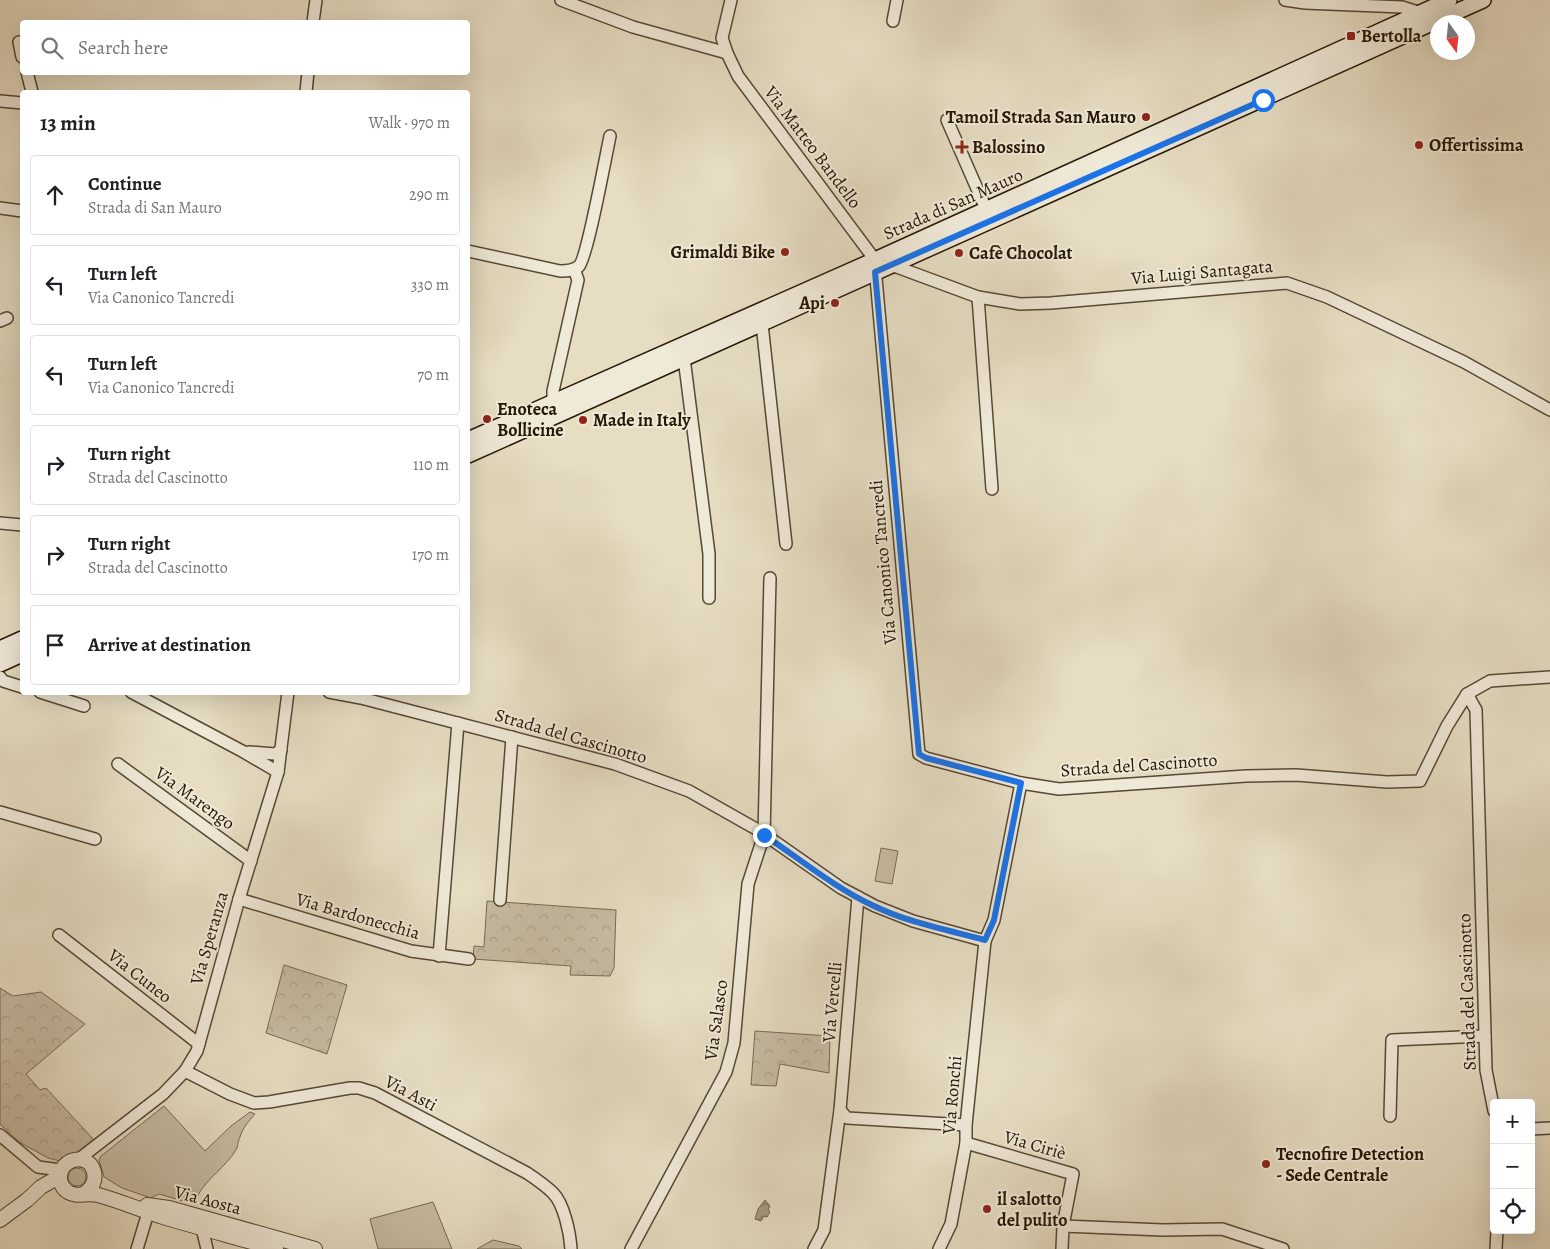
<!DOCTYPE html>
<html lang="en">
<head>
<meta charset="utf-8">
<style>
	:root { --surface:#fff; --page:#f6f6f6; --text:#202124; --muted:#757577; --line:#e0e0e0 }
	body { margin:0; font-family:Alegreya,serif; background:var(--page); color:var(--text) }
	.controls { position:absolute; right:15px; bottom:15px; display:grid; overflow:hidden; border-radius:5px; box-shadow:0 5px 20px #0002 }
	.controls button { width:45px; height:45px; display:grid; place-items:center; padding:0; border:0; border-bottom:1px solid var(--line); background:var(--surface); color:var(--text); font:25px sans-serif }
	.compass { position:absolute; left:1430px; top:15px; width:45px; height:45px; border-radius:50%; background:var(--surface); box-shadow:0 5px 20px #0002; rotate:165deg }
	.stop { position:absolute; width:15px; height:15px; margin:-11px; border:4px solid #1a73e8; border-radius:50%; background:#fff }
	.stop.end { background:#1a73e8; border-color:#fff; box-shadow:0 1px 5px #0008 }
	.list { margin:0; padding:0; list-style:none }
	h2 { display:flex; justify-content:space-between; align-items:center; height:65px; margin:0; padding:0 20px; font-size:21px }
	h2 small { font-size:16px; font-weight:400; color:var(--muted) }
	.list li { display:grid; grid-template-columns:32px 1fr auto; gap:15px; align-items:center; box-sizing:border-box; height:80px; margin:0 10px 10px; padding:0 10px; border:1px solid var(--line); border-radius:5px }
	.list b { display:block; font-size:19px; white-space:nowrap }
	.list p { margin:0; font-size:16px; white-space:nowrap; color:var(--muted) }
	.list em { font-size:16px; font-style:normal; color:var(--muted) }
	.icon { flex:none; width:28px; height:28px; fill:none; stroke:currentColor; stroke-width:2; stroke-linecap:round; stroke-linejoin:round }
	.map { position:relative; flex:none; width:1550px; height:1249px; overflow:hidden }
	.search { position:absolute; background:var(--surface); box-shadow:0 5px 20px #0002; left:20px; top:20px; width:450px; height:55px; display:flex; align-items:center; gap:12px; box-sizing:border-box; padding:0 18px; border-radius:5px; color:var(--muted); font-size:19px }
	.panel { position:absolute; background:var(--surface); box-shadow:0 5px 20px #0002; left:20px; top:90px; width:450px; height:605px; border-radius:5px }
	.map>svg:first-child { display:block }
</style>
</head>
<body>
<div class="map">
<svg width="1550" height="1249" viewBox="0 0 1550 1249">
	<defs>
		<pattern id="park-crowns" width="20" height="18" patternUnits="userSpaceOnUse" patternTransform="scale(1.25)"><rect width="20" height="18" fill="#c6bba3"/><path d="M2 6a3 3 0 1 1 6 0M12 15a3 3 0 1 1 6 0" fill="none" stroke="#aaa08b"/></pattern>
		<pattern id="water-waves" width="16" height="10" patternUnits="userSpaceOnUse" patternTransform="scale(1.25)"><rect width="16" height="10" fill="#a59a82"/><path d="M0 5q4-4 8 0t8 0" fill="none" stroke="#867d68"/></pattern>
	</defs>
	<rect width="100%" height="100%" fill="#e6ddc3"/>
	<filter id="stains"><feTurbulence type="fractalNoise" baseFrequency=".004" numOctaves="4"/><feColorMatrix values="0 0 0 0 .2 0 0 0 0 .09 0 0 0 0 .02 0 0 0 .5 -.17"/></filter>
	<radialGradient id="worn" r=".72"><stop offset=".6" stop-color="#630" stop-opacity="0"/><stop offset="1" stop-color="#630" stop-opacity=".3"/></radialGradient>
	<g fill="#c6bba3" stroke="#766954">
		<path d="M881 848 898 851 892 884 875 881Z"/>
		<path d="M164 1106 205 1151 231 1126 250 1112 255 1114C249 1121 243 1127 240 1137 238 1140 238 1145 237 1148 227 1167 206 1178 197 1197L185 1195 183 1201 159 1194 151 1198 122 1188 104 1177 99 1160 101 1156Z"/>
		<circle cx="77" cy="1177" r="9"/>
		<path d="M433 1202 452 1249H378L370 1219Z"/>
		<path d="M493 1240 519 1246 522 1249H477Z"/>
	</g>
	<g fill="url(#park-crowns)" stroke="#766954">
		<path d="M487 901 616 910 614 968 610 976 570 975 571 966 473 959 474 946 484 947Z"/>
		<path d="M284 965 347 985 327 1054 266 1033Z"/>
		<path d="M0 988 13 996 41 992 85 1024 26 1074 40 1090 46 1088 94 1140 81 1153 60 1161 48 1158 19 1142 0 1124Z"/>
		<path d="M755 1031 830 1036 829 1073 780 1064 776 1086 751 1085Z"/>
	</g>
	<path fill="url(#water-waves)" stroke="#736650" d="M765 1200 770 1206 768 1210 770 1212 767 1217 764 1216 761 1221 755 1219 758 1209Z"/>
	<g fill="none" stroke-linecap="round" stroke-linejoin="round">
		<defs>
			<g id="minor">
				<path d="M561 0 633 27 727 53"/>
				<path d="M731 0 722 38 727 53 738 76 875 260"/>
				<path d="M1285 0 1305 3 1402 7 1421 13 1424 15"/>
				<path d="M893 21 897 0"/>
				<path d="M313 22 316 0"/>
				<path d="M19 42 22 57"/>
				<path d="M27 72 32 92"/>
				<path d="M306 92 308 72"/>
				<path d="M0 101 22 103"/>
				<path d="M947 120 986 209"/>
				<path d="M0 208 22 211"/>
				<path d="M468 251 560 271C567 271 574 271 579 266 587 258 606 155 610 136"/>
				<path d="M886 263 978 297 1020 304 1051 303 1287 283 1327 297 1464 362 1550 410"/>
				<path d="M875 267 919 754 926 758 1021 783 1059 789 1246 776 1296 775 1387 782 1420 781 1447 726 1467 694 1490 681 1550 677"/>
				<path d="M978 297 992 489"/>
				<path d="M0 321 7 318"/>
				<path d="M762 324 786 544"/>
				<path d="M684 358 709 554V598"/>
				<path d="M556 408 553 402V391L578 280 574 269"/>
				<path d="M0 523 22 525"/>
				<path d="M0 677 3 681 22 687"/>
				<path d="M40 692 84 706"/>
				<path d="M131 692 242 751 278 772"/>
				<path d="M329 692 361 698 615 764 689 791 758 830 841 888 875 906 913 921 985 941"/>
				<path d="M1467 694 1476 710 1486 1070 1494 1111"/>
				<path d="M249 752 275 754 281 750"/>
				<path d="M118 764 251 861"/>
				<path d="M0 812 95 839"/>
				<path d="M858 897 840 1110 847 1118 966 1125"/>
				<path d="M239 899 411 951 469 959"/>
				<path d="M500 900 512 737"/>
				<path d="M59 935 199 1044"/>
				<path d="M439 956 458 723"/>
				<path d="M185 1071 230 1094 254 1103 269 1102 350 1088H359L375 1093 527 1173C536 1179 545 1185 553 1193 564 1204 570 1233 571 1249"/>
				<path d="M1390 1116 1392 1040 1485 1036"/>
				<path d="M1531 1129 1550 1128"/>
				<path d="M0 1135 38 1167 61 1170"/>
				<path d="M966 1143 1073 1174 1063 1226 1062 1249"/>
				<path d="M79 1159 163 1094 185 1071 197 1051 239 899 278 772 288 692"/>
				<path d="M1063 1226 1163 1230 1222 1229 1283 1249"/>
				<path d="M202 1228 207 1249"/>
				<path d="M137 1249 150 1206"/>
				<path d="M631 1249 726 1072 734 1043 748 884 764 835 770 578"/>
				<path d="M814 1249 824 1230 840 1110"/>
				<path d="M939 1249 951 1224 966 1143V1125L985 941 994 920 1021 783"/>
				<path d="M1496 1249 1497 1230"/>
			</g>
			<g id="tertiary">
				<path d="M83 1194C103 1184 95 1155 74 1160 69 1161 65 1164 62 1169 58 1177 60 1187 68 1192 77 1198 88 1192 98 1195 120 1201 141 1210 163 1217 200 1228 238 1238 276 1249"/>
				<path d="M147 1205 169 1208 315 1249"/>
				<path d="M0 1220 27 1200 41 1187 60 1176"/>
			</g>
			<g id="secondary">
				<path d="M468 440 875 260 1449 0"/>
				<path d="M468 455 1483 0"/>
				<path d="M0 649 22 639"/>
				<path d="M0 664 22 654"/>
			</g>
		</defs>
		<use href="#minor" stroke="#574834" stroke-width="14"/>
		<use href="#tertiary" stroke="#574834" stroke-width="16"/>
		<use href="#secondary" stroke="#271705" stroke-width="18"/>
		<use href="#minor" stroke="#efe9d8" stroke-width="11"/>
		<use href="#tertiary" stroke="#efe9d8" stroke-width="14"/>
		<use href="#secondary" stroke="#efe9d8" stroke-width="15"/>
	</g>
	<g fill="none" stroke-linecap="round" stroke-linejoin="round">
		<path stroke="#1a73e8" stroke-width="6" d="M764 835C800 859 835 888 874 906 909 923 948 930 985 940L994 920 1021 783 926 758 919 754 875 272 1263 100"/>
	</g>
	<g fill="#8f2418" stroke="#efe9d8" stroke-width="2">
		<rect x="1346" y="31" width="10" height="10" rx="2.5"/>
		<circle cx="1146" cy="117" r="5"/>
		<circle cx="1419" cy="145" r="5"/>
		<path d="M959.5 139.5h5v5h5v5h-5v5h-5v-5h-5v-5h5z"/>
		<circle cx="785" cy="252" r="5"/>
		<circle cx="959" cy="253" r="5"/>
		<circle cx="835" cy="303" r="5"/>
		<circle cx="487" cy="419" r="5"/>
		<circle cx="583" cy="420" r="5"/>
		<circle cx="1266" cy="1164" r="5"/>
		<circle cx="987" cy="1209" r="5"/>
	</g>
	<g text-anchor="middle" stroke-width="4" stroke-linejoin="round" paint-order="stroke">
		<g font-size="18" font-weight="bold" fill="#271705" stroke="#efe9d8" text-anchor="start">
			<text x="1361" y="42">Bertolla</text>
			<text x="1136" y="123" text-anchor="end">Tamoil Strada San Mauro</text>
			<text x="1429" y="151">Offertissima</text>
			<text x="972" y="153">Balossino</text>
			<text x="775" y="258" text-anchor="end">Grimaldi Bike</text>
			<text x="969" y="259">Cafè Chocolat</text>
			<text x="825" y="309" text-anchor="end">Api</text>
			<text x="497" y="415">Enoteca<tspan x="497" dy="21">Bollicine</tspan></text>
			<text x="593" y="426">Made in Italy</text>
			<text x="1276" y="1160">Tecnofire Detection<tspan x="1276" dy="21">- Sede Centrale</tspan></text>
			<text x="997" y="1205">il salotto<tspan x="997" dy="21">del pulito</tspan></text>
		</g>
		<g font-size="18" fill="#271705" stroke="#efe9d8">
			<text transform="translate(813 147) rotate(53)" y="6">Via Matteo Bandello</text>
			<text transform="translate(953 204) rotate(-24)" y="6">Strada di San Mauro</text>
			<text transform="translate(1202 272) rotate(-5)" y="6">Via Luigi Santagata</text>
			<text transform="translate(883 562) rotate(-95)" y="6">Via Canonico Tancredi</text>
			<text transform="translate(571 736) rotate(16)" y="6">Strada del Cascinotto</text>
			<text transform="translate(1139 765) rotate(-4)" y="6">Strada del Cascinotto</text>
			<text transform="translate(195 798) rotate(36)" y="6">Via Marengo</text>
			<text transform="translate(358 916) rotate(16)" y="6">Via Bardonecchia</text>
			<text transform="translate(209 938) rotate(-74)" y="6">Via Speranza</text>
			<text transform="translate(140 976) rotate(38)" y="6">Via Cuneo</text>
			<text transform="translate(1467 992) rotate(-92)" y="6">Strada del Cascinotto</text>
			<text transform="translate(832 1002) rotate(-85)" y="6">Via Vercelli</text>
			<text transform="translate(716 1020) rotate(-82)" y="6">Via Salasco</text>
			<text transform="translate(411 1093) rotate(28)" y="6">Via Asti</text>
			<text transform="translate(952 1095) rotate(-85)" y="6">Via Ronchi</text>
			<text transform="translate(1035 1145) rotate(16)" y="6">Via Ciriè</text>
			<text transform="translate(208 1200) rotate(15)" y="6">Via Aosta</text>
		</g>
	</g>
	<rect width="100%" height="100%" filter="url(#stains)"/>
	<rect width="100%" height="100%" fill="url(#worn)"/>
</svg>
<div class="controls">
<button>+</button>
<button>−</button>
<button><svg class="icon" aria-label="locate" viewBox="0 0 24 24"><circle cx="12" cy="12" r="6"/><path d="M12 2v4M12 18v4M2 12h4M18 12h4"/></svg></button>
</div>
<svg class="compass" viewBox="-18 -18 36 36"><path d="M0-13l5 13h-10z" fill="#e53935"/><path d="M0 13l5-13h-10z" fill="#757577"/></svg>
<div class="stop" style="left:1263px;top:100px"></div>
<div class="stop end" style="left:764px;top:835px"></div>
<div class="search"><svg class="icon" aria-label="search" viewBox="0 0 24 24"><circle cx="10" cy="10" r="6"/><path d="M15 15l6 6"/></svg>Search here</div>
<section class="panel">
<h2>13 min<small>Walk · 970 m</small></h2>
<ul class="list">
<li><svg class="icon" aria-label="ahead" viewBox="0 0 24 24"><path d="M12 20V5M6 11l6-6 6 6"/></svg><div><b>Continue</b><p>Strada di San Mauro</p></div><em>290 m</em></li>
<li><svg class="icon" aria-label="left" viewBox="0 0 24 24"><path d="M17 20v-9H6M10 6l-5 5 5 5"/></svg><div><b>Turn left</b><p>Via Canonico Tancredi</p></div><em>330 m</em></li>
<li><svg class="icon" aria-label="left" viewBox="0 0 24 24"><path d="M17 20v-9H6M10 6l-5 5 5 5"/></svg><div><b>Turn left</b><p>Via Canonico Tancredi</p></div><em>70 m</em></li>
<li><svg class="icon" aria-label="right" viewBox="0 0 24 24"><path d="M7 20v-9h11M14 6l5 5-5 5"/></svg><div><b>Turn right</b><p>Strada del Cascinotto</p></div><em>110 m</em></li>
<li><svg class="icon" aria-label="right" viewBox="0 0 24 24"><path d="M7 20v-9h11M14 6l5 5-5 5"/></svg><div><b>Turn right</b><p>Strada del Cascinotto</p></div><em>170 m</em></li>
<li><svg class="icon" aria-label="arrive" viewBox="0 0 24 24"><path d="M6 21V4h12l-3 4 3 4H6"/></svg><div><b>Arrive at destination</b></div></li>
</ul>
</section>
</div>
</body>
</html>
